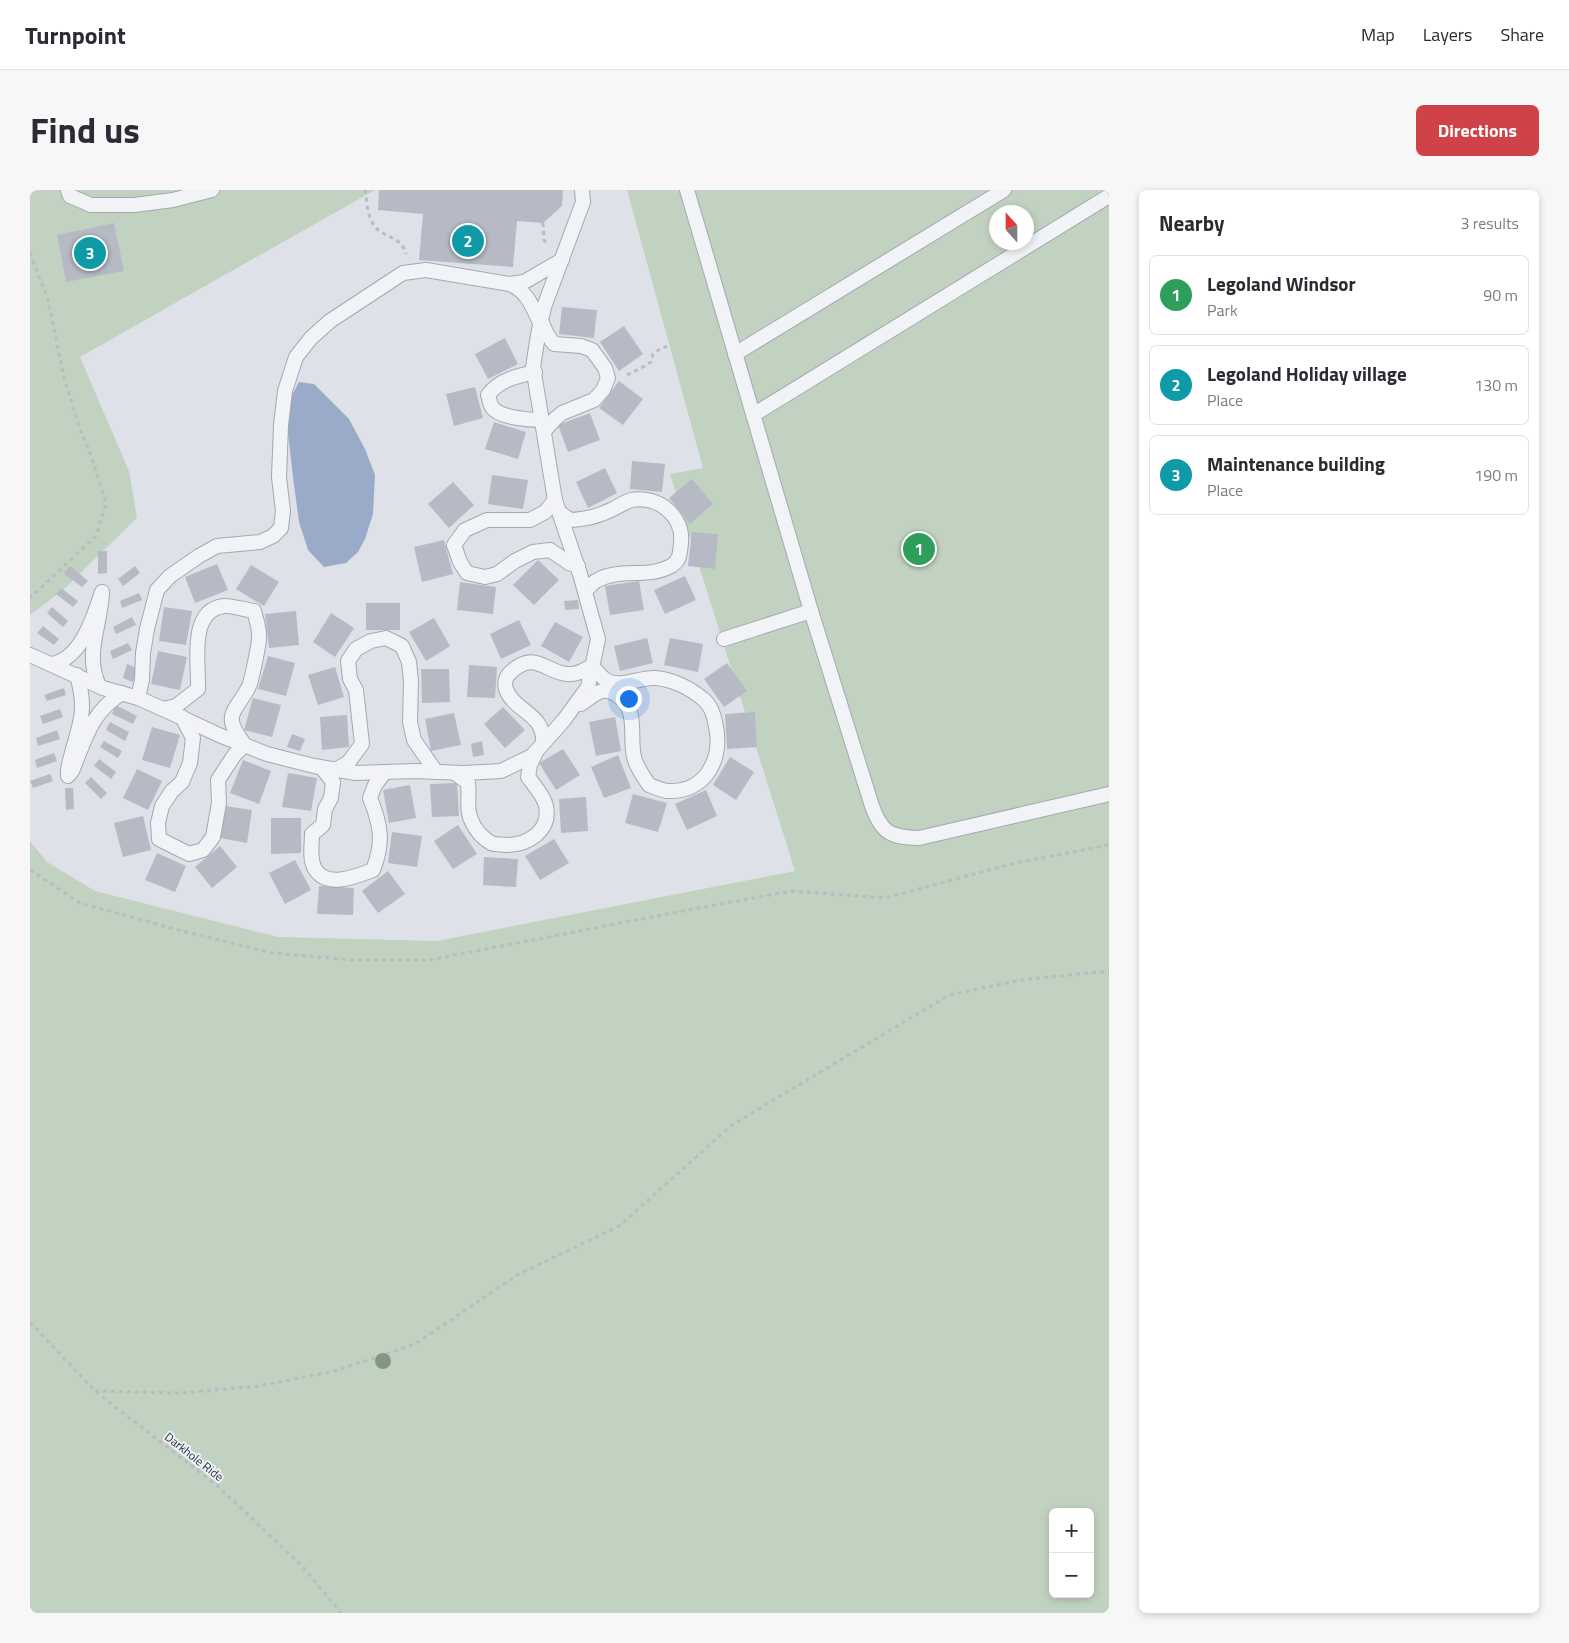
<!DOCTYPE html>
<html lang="en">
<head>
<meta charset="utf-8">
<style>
	:root { --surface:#fff; --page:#f7f7f7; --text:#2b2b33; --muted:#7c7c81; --line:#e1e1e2; --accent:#cf4248 }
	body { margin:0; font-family:"Titillium Web",sans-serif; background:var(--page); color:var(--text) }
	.controls { position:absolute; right:15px; bottom:15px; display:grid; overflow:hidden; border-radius:8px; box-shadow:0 2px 8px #0003 }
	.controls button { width:45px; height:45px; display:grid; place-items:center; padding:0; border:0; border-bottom:1px solid var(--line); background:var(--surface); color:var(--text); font:25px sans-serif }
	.compass { position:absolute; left:959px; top:15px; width:45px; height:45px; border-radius:50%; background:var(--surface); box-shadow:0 2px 8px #0003; rotate:339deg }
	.you { position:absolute; left:598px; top:508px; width:18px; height:18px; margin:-12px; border:4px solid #fff; border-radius:50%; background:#1a73e8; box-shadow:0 0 0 8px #1a73e833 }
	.badge { display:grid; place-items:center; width:32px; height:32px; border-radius:50%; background:var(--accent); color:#fff; font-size:16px; font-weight:700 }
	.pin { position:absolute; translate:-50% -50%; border:2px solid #fff; box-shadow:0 1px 5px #0006 }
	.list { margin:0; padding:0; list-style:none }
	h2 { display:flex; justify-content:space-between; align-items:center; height:65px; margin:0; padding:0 20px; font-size:21px }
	h2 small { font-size:16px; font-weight:400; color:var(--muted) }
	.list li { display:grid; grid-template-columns:32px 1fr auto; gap:15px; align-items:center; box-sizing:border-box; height:80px; margin:0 10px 10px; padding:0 10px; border:1px solid var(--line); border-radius:8px }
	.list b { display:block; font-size:19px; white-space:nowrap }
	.list p { margin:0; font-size:16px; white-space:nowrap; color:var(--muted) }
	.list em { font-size:16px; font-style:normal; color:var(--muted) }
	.map { position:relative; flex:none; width:1079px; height:1423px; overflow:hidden; border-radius:8px }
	header { display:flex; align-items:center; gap:30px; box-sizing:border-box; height:70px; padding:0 25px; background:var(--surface); border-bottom:1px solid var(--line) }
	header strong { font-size:24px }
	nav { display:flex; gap:28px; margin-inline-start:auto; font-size:18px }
	.intro { display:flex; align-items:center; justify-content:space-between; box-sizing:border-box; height:120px; padding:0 30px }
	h1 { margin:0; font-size:35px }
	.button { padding:12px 22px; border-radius:8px; background:var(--accent); color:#fff; font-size:18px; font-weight:700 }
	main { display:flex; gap:30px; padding:0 30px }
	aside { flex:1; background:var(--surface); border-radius:8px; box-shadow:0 2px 8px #0003 }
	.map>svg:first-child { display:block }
</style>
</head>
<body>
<header>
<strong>Turnpoint</strong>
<nav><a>Map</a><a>Layers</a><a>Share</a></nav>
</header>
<div class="intro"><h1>Find us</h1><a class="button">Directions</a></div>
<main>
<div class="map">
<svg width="1079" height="1423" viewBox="0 0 1079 1423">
	<rect width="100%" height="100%" fill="#dfe1e8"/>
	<g fill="#c2d2c0" fill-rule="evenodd">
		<path d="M0 0H345L50 167 99 281 107 328 33 400 0 425Z"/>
		<path d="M597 0H1079V1423H0V651L17 672 65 701 248 747 407 751 765 681 640 284 673 278ZM966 22H996V52H966ZM1023 1322H1060V1404H1023Z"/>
	</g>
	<path fill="#99abc9" d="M269 192 284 194 319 229 335 259 345 285 343 324 335 349 328 362 316 373 294 377 278 360 269 332 263 287 257 234 261 207Z"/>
	<g fill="#b6bac5">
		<path d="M349 0H533L532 16 513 33 487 31 483 77 389 70 393 24 348 20Z"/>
		<path d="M84 33 94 81 36 92 27 45Z"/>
		<path d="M532 117 567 120 564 148 529 144Z"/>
		<path d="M594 136 613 164 589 181 570 152Z"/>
		<path d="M475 148 488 174 458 189 445 164Z"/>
		<path d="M589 191 613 209 593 235 569 218Z"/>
		<path d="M445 197 453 228 424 236 416 204Z"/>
		<path d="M560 223 570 250 538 262 528 235Z"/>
		<path d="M464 232 496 242 488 269 455 259Z"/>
		<path d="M602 271 635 274 632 302 600 299Z"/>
		<path d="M575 278 587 303 558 318 546 292Z"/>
		<path d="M462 285 498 290 493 319 458 314Z"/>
		<path d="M662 289 683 314 660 334 639 308Z"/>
		<path d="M423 292 444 315 419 338 398 314Z"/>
		<path d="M662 342 688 344 685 379 658 376Z"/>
		<path d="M414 350 423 384 392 392 384 357Z"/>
		<path d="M68 361H77V383L68 384Z"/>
		<path d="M508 370 529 390 504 415 483 395Z"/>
		<path d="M187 374 198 400 165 413 155 387Z"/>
		<path d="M221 375 249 392 234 416 206 399Z"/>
		<path d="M40 376 58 391 52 397 34 384Z"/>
		<path d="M105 376 110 383 93 396 88 389Z"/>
		<path d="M655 386 666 410 635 424 624 400Z"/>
		<path d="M609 391 614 420 580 425 575 396Z"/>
		<path d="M430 392 466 397 463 424 427 420Z"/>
		<path d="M31 398 48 411 43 417 26 404Z"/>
		<path d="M109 403 112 410 92 418 90 411Z"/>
		<path d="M548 410 549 419 535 420 534 411Z"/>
		<rect x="336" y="413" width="34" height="27"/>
		<path d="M22 417 38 431 33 437 17 423Z"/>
		<path d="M134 417 162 421 156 455 129 451Z"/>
		<path d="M266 421 269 455 239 458 235 424Z"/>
		<path d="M301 423 324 438 305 467 283 452Z"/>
		<path d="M102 427 106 435 86 444 83 437Z"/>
		<path d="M404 428 420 456 396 471 379 442Z"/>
		<path d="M489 430 501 455 471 469 460 444Z"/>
		<path d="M525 432 553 447 539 472 511 456Z"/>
		<path d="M13 436 29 449 24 455 7 443Z"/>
		<path d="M617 448 623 473 590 481 584 456Z"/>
		<path d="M640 448 673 454 668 482 634 475Z"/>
		<path d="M98 453 102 460 83 469 80 461Z"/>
		<path d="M128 461 157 467 150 500 121 494Z"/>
		<path d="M238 466 265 473 256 506 228 499Z"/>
		<path d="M697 473 717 501 694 517 674 489Z"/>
		<path d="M97 474 107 478 103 492 93 488Z"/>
		<path d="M439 475 467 477 465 508 437 507Z"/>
		<path d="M305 477 314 507 288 515 278 485Z"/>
		<path d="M391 479H419L420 512 392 513Z"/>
		<path d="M34 498 36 505 17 511 14 505Z"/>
		<path d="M223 508 251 515 242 547 214 540Z"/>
		<path d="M86 515 107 526 103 534 82 524Z"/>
		<path d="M473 517 495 540 475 558 454 534Z"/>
		<path d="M30 519 33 527 13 534 10 526Z"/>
		<path d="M725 522 727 557 697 559 695 524Z"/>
		<path d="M424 523 431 555 401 561 395 529Z"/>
		<path d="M317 525 319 557 292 560 290 527Z"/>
		<path d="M585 527 591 561 566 566 559 532Z"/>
		<path d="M80 532 99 542 95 551 76 540Z"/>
		<path d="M122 537 150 545 140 578 112 570Z"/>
		<path d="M27 540 30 549 8 556 6 548Z"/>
		<path d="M262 544 275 549 270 561 257 557Z"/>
		<path d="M74 551 92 561 88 568 70 557Z"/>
		<path d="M452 551 454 565 443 567 441 554Z"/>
		<path d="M533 559 550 585 526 600 509 573Z"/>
		<path d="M24 563 27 571 7 578 5 570Z"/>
		<path d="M588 565 601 598 574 608 561 577Z"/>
		<path d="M700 567 724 582 706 610 683 595Z"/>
		<path d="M69 569 86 582 81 589 64 576Z"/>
		<path d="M213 570 241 581 229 614 200 603Z"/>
		<path d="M107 579 132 591 118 620 93 608Z"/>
		<path d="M258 583 287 588 281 621 252 617Z"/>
		<path d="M20 584 23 591 3 598 0 591Z"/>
		<path d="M61 587 77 603 71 609 55 593Z"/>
		<path d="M427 593 429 626 402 627 400 594Z"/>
		<path d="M380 595 386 628 359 633 353 600Z"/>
		<path d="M35 598H43L44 619 36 620Z"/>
		<path d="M676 600 687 626 657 640 645 614Z"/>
		<path d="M603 604 637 613 628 642 595 633Z"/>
		<path d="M556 607 558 641 531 643 529 609Z"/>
		<path d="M195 616 222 620 217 653 190 648Z"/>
		<path d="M113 626 121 660 93 667 84 633Z"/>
		<path d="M241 628H271V663L241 664Z"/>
		<path d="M428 635 447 664 423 679 404 651Z"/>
		<path d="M362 642 392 646 387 677 358 673Z"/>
		<path d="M524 649 539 673 510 690 495 666Z"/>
		<path d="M190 656 207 677 182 698 165 677Z"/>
		<path d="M127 663 156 676 145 702 115 690Z"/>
		<path d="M454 667 488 669 486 697 453 695Z"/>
		<path d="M265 670 281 700 255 714 239 683Z"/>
		<path d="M358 681 375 704 348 723 332 701Z"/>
		<path d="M289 696 324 698 323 725 287 724Z"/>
	</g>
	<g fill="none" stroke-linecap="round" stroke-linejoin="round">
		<defs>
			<g id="lane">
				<path d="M38 0 40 6 61 15H104L143 10 182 0"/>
				<path d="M657 0 781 421 842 616C852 644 861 647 889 648L1079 604"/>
				<path d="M480 94C498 102 503 118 511 135"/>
				<path d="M511 131 517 144 524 154 551 156 562 160 575 178 578 188 573 200 564 210 532 223 525 229 514 241"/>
				<path d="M705 164 974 0"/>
				<path d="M505 182C487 186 469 190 458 205 459 208 460 214 462 217 469 228 500 230 512 230"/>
				<path d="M723 225 1079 6"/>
				<path d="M525 310 515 322 500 330H457L435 340 424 355 430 372 437 383 455 387 467 384 485 371 503 362 520 360 539 373 548 376"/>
				<path d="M529 322 540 330C556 329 566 327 581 320 587 317 595 312 601 310 628 305 654 326 651 353 650 363 650 371 641 376 618 389 589 377 566 391 562 393 559 398 555 401"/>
				<path d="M694 449 781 421"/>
				<path d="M0 465 73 498 108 508 133 519 189 545 237 564 284 576 326 583 384 581 434 583 471 581 502 566 534 530 558 497 568 449 550 384 525 310 503 177 508 145 514 117 553 12 552 0"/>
				<path d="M21 474C51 470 64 426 72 402 71 435 54 464 69 496"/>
				<path d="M47 485C56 517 52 528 43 559 41 568 37 576 38 586L42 581C55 550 61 522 92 503"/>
				<path d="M108 508 112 490 113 463 117 439 127 400 140 386 169 366 187 356 230 352 243 346 251 338 253 321 249 287 251 235 255 201 266 167 281 148 300 131 373 83 396 80 480 94 494 92 532 70"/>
				<path d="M133 519 146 516 168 499C169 474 158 420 194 416 199 415 216 420 224 421 226 429 230 439 229 448 229 455 222 487 220 494 207 523 189 522 215 555L205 564 188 590 189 613 183 647 173 660 159 664 129 649 128 633 132 616 142 601 152 592 160 573 163 548 152 527"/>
				<path d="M513 553C515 523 484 522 476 499 474 493 476 486 481 482 505 460 515 482 537 484 547 485 555 480 562 476 566 480 571 487 576 490 591 499 609 487 625 488 642 489 660 498 673 509 680 514 684 525 685 532 694 567 677 603 637 601 631 600 624 597 619 595 614 587 606 577 604 567 599 545 609 521 588 506 573 494 564 505 551 514"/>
				<path d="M292 578 303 592 301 608 295 619 293 635 282 644C282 654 279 669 285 679 297 699 327 686 343 680 354 652 351 635 340 608L345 595 355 582"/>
				<path d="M305 580 318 573 332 554 326 500 320 489 318 471 326 459 341 451 356 448 372 456 379 472 381 491 380 532 384 550 406 582"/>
				<path d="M425 583 438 593C440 608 435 620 443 634 446 641 454 649 461 653 465 655 472 654 476 655 498 655 521 641 516 616 514 606 504 595 498 587L500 575 506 562"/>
			</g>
		</defs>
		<use href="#lane" stroke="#a4a8b2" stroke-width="16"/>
		<g stroke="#b9bcc3" stroke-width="3" stroke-dasharray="4 4" stroke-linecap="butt">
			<path d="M335 0C337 10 337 23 342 32 350 49 371 44 376 64"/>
			<path d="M513 33 514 50 517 54"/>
			<path d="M0 63 18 109 34 188 49 236 62 268 76 313 66 346 0 408"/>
			<path d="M597 185 613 177 621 172 623 164 631 158 639 156"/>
			<path d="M0 680 50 713 145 739 242 763 322 770H399L679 716 762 701 855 708 985 673 1079 655"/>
			<path d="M0 1132 65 1201 190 1298 273 1377 311 1423"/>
			<path d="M65 1201 151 1203 229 1196 305 1181 385 1154 489 1084 589 1036 702 935 919 805 991 790 1079 781"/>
		</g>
		<use href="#lane" stroke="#f1f3f7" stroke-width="14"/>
	</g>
	<circle fill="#839786" cx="353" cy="1171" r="8"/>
	<g text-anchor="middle" stroke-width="4" stroke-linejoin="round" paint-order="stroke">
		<g font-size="12" fill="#282e3f" stroke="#eef1f6">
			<text transform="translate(164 1267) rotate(38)" y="4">Darkhole Ride</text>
		</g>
	</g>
</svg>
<div class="controls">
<button>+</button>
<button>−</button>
</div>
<svg class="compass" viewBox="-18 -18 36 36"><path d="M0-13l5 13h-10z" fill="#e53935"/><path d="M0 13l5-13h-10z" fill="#7c7c81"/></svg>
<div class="you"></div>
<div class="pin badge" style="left:889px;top:359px;background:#2e9e5b">1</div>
<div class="pin badge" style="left:438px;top:51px;background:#0f9aa8">2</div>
<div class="pin badge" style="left:60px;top:63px;background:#0f9aa8">3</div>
</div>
<aside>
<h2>Nearby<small>3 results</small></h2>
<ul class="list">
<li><span class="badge" style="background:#2e9e5b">1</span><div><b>Legoland Windsor</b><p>Park</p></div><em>90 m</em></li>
<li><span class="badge" style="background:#0f9aa8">2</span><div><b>Legoland Holiday village</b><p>Place</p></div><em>130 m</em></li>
<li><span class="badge" style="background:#0f9aa8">3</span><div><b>Maintenance building</b><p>Place</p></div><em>190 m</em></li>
</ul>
</aside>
</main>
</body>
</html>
